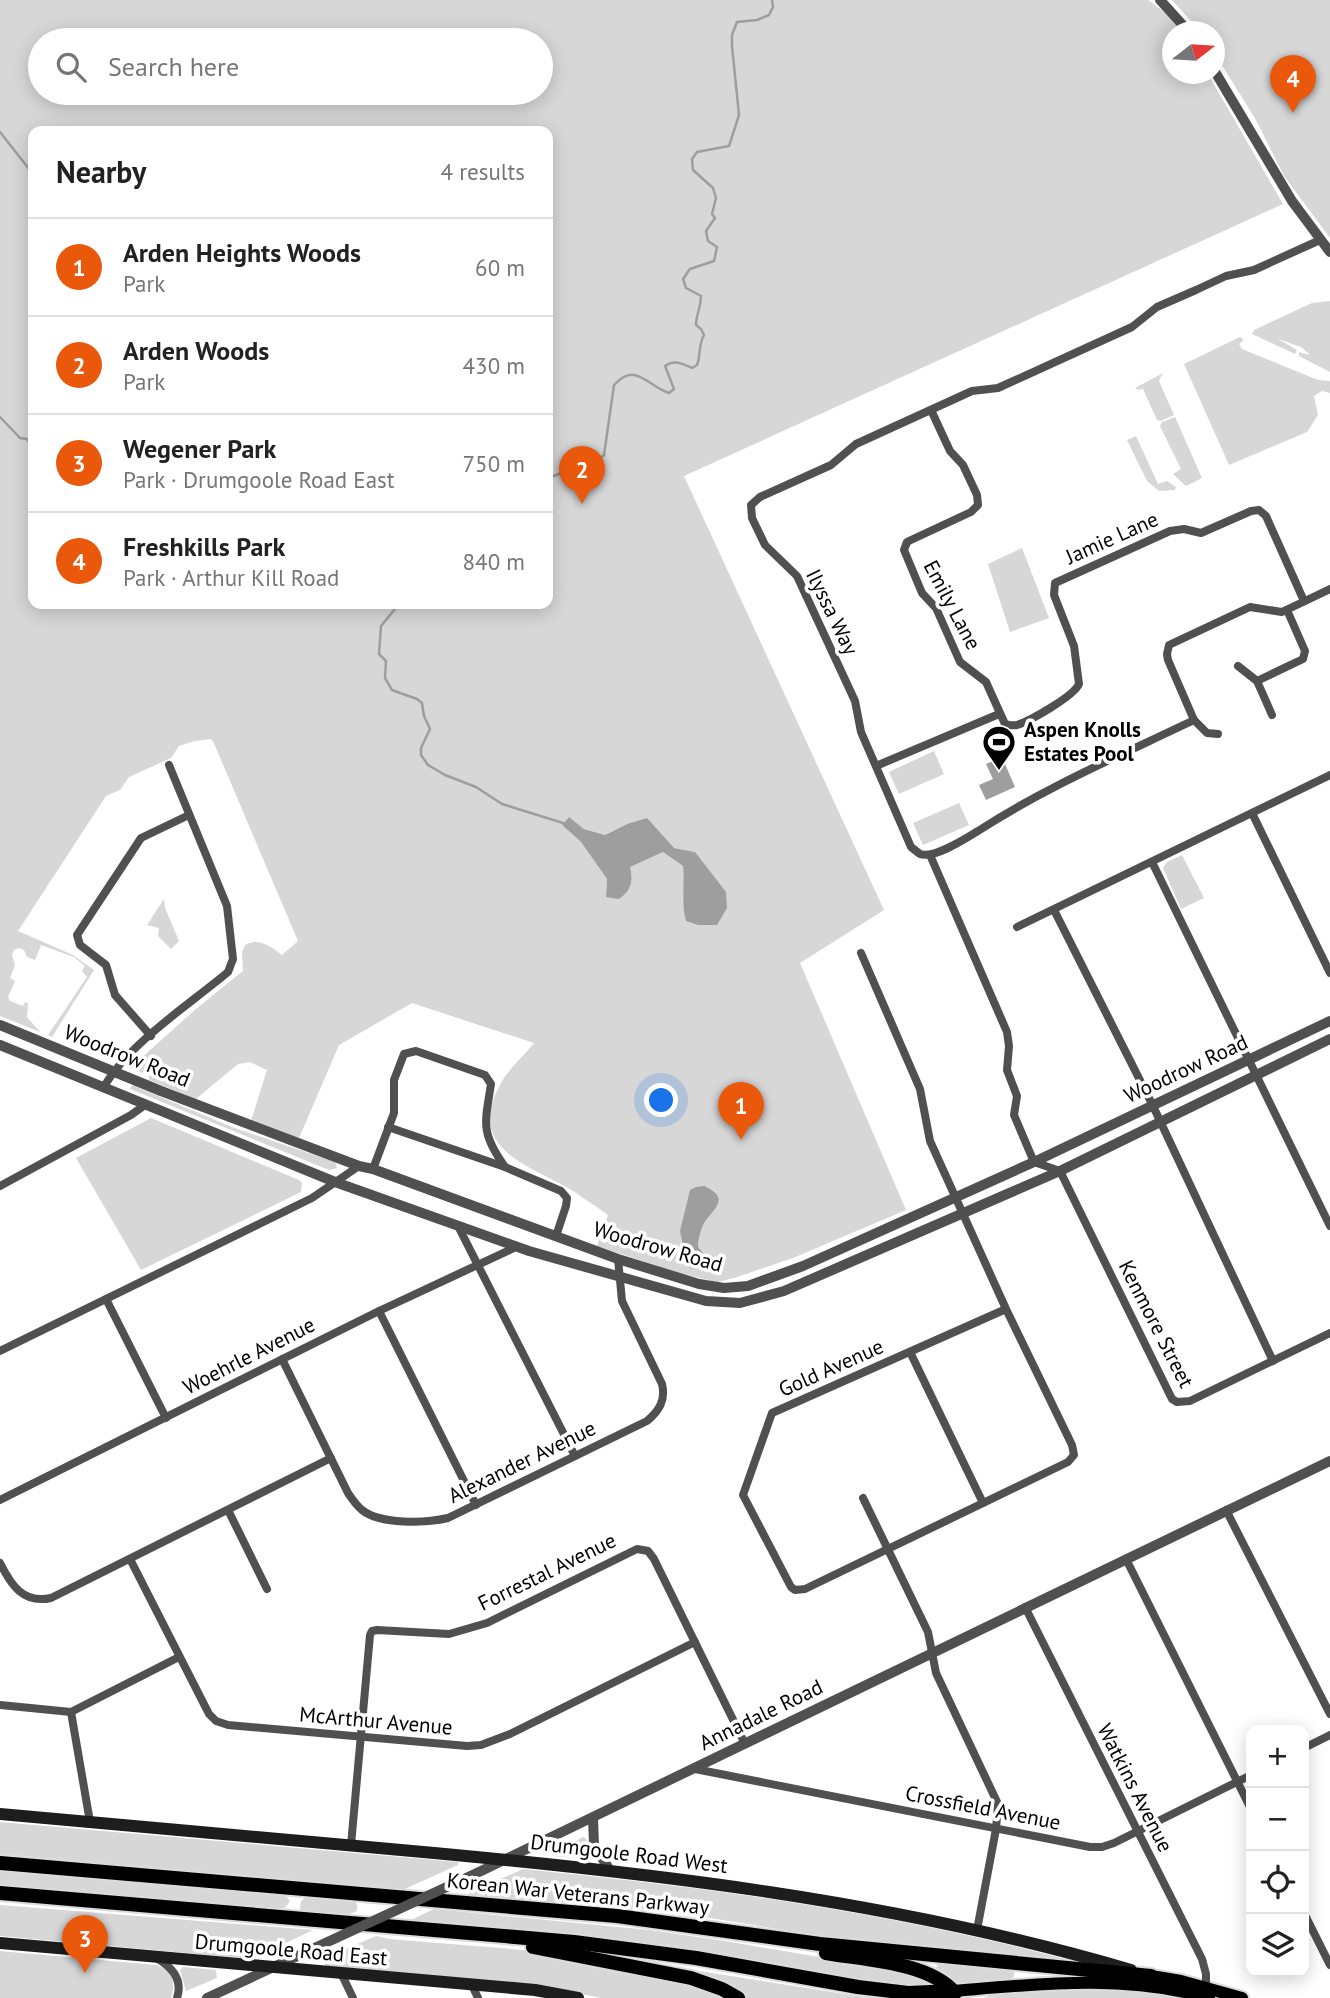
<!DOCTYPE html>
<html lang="en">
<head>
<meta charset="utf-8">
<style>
	:root { --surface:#fff; --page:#f6f6f6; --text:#222; --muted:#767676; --line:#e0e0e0; --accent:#ea580c }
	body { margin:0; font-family:"PT Sans",sans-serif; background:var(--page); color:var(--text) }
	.controls { position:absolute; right:21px; bottom:21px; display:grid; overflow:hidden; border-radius:14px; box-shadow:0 4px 18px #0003 }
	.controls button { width:63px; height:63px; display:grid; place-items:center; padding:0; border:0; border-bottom:2px solid var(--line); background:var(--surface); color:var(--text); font:35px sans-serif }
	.compass { position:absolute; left:1162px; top:21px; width:63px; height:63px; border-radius:50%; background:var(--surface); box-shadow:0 4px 18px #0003; rotate:73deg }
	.you { position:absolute; left:662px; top:1101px; width:24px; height:24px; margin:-18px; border:5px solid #fff; border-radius:50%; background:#1a73e8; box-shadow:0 0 0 10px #1a73e833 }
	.badge { display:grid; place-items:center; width:46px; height:46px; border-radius:50%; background:var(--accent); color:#fff; font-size:23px; font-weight:700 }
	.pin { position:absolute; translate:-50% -58px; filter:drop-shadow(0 2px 4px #0008) }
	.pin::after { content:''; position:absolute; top:37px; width:24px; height:21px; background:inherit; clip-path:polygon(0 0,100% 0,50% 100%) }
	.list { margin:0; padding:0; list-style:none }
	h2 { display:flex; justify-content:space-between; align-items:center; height:91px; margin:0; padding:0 28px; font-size:30px }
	h2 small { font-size:23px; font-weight:400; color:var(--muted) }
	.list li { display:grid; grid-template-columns:46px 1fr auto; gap:21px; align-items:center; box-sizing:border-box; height:98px; padding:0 28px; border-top:2px solid var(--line) }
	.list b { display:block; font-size:26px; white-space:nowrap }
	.list p { margin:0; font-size:23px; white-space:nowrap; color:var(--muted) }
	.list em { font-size:23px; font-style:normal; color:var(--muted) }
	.icon { flex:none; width:38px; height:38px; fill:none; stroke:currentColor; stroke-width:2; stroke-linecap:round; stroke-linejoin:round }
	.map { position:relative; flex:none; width:1330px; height:1998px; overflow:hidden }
	.search { position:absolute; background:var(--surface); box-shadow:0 4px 18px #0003; left:28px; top:28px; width:525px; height:77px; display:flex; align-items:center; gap:18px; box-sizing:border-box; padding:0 24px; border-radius:38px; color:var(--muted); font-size:26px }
	.panel { position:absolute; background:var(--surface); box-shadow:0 4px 18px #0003; left:28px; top:126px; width:525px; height:483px; border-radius:14px }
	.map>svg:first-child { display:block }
</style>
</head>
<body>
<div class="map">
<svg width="1330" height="1998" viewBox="0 0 1330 1998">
	<rect width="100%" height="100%" fill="#fff"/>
	<g fill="#d7d7d7" fill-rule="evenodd">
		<path d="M0 0H1148L1166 13 1182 31 1172 32V74H1208L1283 204 684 476 884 910 800 963 906 1210 793 1258 734 1278 717 1282 679 1273 597 1246 608 1215C595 1206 581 1196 568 1188 525 1164 466 1147 500 1085 508 1069 523 1057 534 1043L412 1003 339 1045 299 1138 250 1124 267 1070 250 1062 238 1064 196 1099 149 1080V1075L130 1068 197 1008 243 971 242 952 245 945C259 937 271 947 282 955L298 941 213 741 210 739 195 741 179 746 171 758 129 777 120 790 106 796 18 931 73 955 94 970 52 1037 48 1035 87 977 82 971 85 966 74 957 41 945 35 960 27 957 24 950 19 948 14 950 12 955 15 965 10 978 15 981 8 997 10 1001 23 1006 25 1002 28 1003 27 1017 40 1032 0 1016ZM40 40H541V93H40ZM33 131H548V604H33ZM569 817 584 829 605 835 627 824 674 848 695 852 682 904 685 887 683 866 663 852 629 867 606 897 607 879 581 842 562 825Z"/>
		<path d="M1172 0H1330V238L1284 176 1256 120 1215 54 1214 32 1200 31Z"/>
		<path d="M1330 301V372L1299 356V352L1310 355 1301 347 1278 339 1297 350 1295 354 1252 334 1254 330 1312 303Z"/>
		<path d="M1240 337 1244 340 1239 344 1242 349 1318 380 1330 381V393L1322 391 1314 396 1318 415 1307 432 1229 465 1184 364Z"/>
		<path d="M1163 373 1159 381 1174 415 1161 421 1157 420 1143 389 1139 390 1135 388Z"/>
		<path d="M1175 417 1202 478 1186 486 1173 474 1181 469 1160 426 1162 422Z"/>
		<path d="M1136 436 1158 484 1167 481 1176 487 1175 490 1159 491 1147 481 1127 440Z"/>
		<path d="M1022 548 1049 618 1010 632 988 564Z"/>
		<path d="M934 751 944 774 899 794 889 772Z"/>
		<path d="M959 803 969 825 923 845 913 823Z"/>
		<path d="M1182 855 1204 898 1181 909 1163 868 1167 862Z"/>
		<path d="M164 899 165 908 179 941 171 949 158 936 159 928 147 925Z"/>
		<path d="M132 1085 232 1127 335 1162 337 1168 329 1170 130 1089Z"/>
		<path d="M151 1118 299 1180 302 1183 301 1192 141 1270 76 1158Z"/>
		<path d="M0 1822 458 1862V1865L398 1892 387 1889 0 1854Z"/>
		<path d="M583 1837 587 1840 589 1859 554 1856 556 1851Z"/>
		<path d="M523 1869C709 1887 895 1913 1076 1962L851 1943 826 1937 698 1916 588 1903 497 1901 461 1897Z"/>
		<path d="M0 1871 277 1895 286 1896 290 1901 286 1907C263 1915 231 1910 207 1907 191 1904 192 1900 174 1904L0 1889Z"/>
		<path d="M308 1896 354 1901 357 1904V1911L342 1917 302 1912 300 1909 301 1901Z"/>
		<path d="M0 1905 313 1930 252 1959 0 1936Z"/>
		<path d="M434 1909 649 1930 725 1941 913 1973 938 1985 929 1988 879 1984 400 1925Z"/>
		<path d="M376 1936 389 1939 524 1950 697 1985 727 1998H601L543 1986 325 1966V1958Z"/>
		<path d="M0 1951 156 1965C173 1970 176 1983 171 1998H0Z"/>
		<path d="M929 1960 1015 1970 1013 1978 1009 1981 955 1987 933 1969 938 1966Z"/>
		<path d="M183 1967 216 1970 217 1978 186 1991 180 1970Z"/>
		<path d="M680 1968 864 1997 881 1998H743L680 1971Z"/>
		<path d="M1075 1987 1120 1988 1187 1998H984L991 1995Z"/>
	</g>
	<g fill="#9e9e9e">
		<path d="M1002 757 1015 787 986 800 979 785 993 779 986 764Z"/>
		<path d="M569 817 584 829 605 835 627 824 647 818 674 848 695 852 726 892 727 908 717 925H698L686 921C681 902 685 885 683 866L663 852 630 867C633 881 632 890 619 899L606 897 607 879 581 842 562 825Z"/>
		<path d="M704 1186C728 1197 718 1205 706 1220 701 1227 698 1239 698 1247 704 1253 705 1257 703 1265L694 1269 690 1268 687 1264 680 1231 690 1190 696 1187Z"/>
	</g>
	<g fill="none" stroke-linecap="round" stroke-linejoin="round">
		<g stroke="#9e9e9e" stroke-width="2.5">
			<path d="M0 132 33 174"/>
			<path d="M0 417 20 438 27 439 33 448"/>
			<path d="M548 478 598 460 604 455 614 385C636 361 647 386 669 393L674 389 665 366C675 359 682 364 692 368L697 365C701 354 698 346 704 335L701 329 696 325C696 315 701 307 701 296L686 288 683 279 690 269 714 261 717 247 708 241 706 231 715 218 712 214 716 198 713 188 693 170 692 159 697 152 729 146 739 115 732 46V35L737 22 757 20 769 15 773 7 772 0"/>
			<path d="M399 604 381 626 379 654 386 661 385 678 392 690 417 699 422 703 424 716 430 729 421 748V755L428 765 445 775 476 787 502 804 563 823"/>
		</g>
		<defs>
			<g id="primary">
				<path d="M1151 1976 1181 1981 1242 1998"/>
				<path d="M953 1991C1039 1984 1124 1974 1209 1998"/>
			</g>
			<g id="motorway">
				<path d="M0 1863 617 1916 820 1944 1151 1976"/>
				<path d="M0 1893 574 1942 696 1958 858 1987 908 1993 953 1991"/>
				<path d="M533 1947 691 1978 722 1989 738 1998"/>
				<path d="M826 1953C864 1960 929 1962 955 1993"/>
			</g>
		</defs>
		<use href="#primary" stroke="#dbdbdb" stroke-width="16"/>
		<use href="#motorway" stroke="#dbdbdb" stroke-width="18"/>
		<g stroke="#505050" stroke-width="8">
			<path d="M931 410 950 451 963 465 977 495 978 505 971 512 911 540 907 542 904 550 922 593 936 608 960 662 986 682 1005 724C1011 725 1011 726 1017 725 1030 721 1074 696 1079 684L1074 646 1054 595 1055 583 1170 531 1184 529 1201 533 1251 511 1259 510 1266 516 1304 601"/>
			<path d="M1238 666 1257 681 1272 715"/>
			<path d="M1257 681 1303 659 1305 651 1287 610"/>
			<path d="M1194 720C1121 755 1046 787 978 831 965 839 934 859 920 854L911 847 861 732 855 701 797 576 765 545 752 518 751 505 760 497 831 465 856 444 972 391 998 388 1132 327 1157 307 1196 290 1226 276 1254 270 1320 240"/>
			<path d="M1218 734 1207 733 1194 720 1168 660 1167 654 1169 645 1250 607 1282 612 1330 589"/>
			<path d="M876 766 999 714"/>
			<path d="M1252 813 1330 973"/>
			<path d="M930 855 1007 1032 1009 1046 1007 1070 1017 1096 1014 1115 1034 1162 1060 1171 1172 1399 1177 1402 1190 1401 1330 1333"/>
			<path d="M1152 862 1330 1226"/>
			<path d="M1054 910 1153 1106 1273 1361"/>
			<path d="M1017 927 1330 775"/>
			<path d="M861 953 920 1089 930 1141 1006 1309 1072 1445 1074 1455 1068 1462 805 1589 795 1590 791 1587 743 1495 772 1413 1006 1309"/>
			<path d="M151 1036 115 995 106 965 80 945 77 935 141 838 189 815"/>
			<path d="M104 1087C128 1044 190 1004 228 972L233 959 227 906 169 765"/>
			<path d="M388 1127 505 1167"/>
			<path d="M373 1169 394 1113V1080L404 1054 416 1051 485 1075 491 1084C485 1123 480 1132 505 1167L561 1191 567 1198 566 1206 556 1236"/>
			<path d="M0 1186 131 1115 145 1105"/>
			<path d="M458 1226 575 1456"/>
			<path d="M106 1299 166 1418"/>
			<path d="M379 1311 476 1505"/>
			<path d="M0 1351 312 1198 359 1166"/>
			<path d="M910 1352 983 1503"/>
			<path d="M282 1359 348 1493C352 1499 356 1505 362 1510 381 1525 426 1523 448 1518L647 1421C659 1411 666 1400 662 1384L622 1301 618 1259"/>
			<path d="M863 1498 928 1632 936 1673 998 1804 996 1829 977 1930"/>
			<path d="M0 1500 379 1311 516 1247"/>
			<path d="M228 1510 267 1589"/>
			<path d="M1226 1510 1330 1714"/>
			<path d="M130 1559 209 1714 216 1721 228 1725 467 1746 481 1745 510 1734 695 1642"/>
			<path d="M1126 1559 1251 1809"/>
			<path d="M0 1563C11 1585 23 1604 51 1598L331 1458"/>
			<path d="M1025 1607 1202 1959 1206 1974V1987"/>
			<path d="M0 1705 71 1712 179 1657"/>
			<path d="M71 1712 90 1822"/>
			<path d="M1304 1748 1330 1735"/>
			<path d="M695 1769 1090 1847H1102L1114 1843 1251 1775"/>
			<path d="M351 1845 370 1635 372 1631 377 1630 449 1634 487 1623 637 1549 648 1551 654 1559 745 1744"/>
			<path d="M1304 1913 1330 1965"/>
			<path d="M158 1959C173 1968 183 1980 177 1998"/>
			<path d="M341 1973 353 1998"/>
			<path d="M472 1985 478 1998"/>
		</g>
		<g stroke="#505050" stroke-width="10">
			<path d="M1160 0 1189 32"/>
			<path d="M1214 70 1292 201 1330 252"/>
			<path d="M0 1025 161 1091 359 1166 373 1169 618 1259 699 1284 724 1288 748 1286 803 1266 1034 1162 1330 1021"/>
			<path d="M0 1045 335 1182 529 1251 706 1301 740 1303 784 1291 1060 1171 1330 1039"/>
			<path d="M593 1818 594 1845 609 1869"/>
			<path d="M477 1873 1330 1461"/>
			<path d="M207 1998 295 1957"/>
		</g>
		<g stroke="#1d1d1d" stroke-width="12">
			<path d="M0 1814C134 1826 267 1838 401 1850 647 1872 893 1900 1131 1970"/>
			<path d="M0 1943 535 1990 578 1998"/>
		</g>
		<use href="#primary" stroke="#000" stroke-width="12"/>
		<use href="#motorway" stroke="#000" stroke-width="14"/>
		<path stroke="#505050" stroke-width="10" d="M295 1957 477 1873"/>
	</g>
	<defs>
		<symbol id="stadium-pin" viewBox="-11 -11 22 30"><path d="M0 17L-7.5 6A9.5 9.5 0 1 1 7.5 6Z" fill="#000" stroke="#fff"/><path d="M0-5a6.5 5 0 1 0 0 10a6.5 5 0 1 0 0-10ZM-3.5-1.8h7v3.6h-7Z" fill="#fff"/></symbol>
	</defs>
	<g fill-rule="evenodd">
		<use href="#stadium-pin" x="980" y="723" width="38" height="52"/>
	</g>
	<g text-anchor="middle" stroke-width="7" stroke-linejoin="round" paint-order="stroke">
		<g font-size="21" fill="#000" stroke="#fff">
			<text transform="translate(1112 538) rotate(-24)" y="7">Jamie Lane</text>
			<text transform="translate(952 605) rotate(62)" y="7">Emily Lane</text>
			<text transform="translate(832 612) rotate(64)" y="7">Ilyssa Way</text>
			<text transform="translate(127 1056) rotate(22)" y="7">Woodrow Road</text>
			<text transform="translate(1186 1069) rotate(-25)" y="7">Woodrow Road</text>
			<text transform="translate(658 1247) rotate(16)" y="7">Woodrow Road</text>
			<text transform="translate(1156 1324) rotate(63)" y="7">Kenmore Street</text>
			<text transform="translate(249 1356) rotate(-27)" y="7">Woehrle Avenue</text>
			<text transform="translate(831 1368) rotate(-24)" y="7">Gold Avenue</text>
			<text transform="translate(522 1462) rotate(-26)" y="7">Alexander Avenue</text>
			<text transform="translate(547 1572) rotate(-26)" y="7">Forrestal Avenue</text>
			<text transform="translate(761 1715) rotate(-26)" y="7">Annadale Road</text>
			<text transform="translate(376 1721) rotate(5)" y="7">McArthur Avenue</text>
			<text transform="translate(1135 1788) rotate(63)" y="7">Watkins Avenue</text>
			<text transform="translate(983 1808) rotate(11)" y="7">Crossfield Avenue</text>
			<text transform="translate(629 1854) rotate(7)" y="7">Drumgoole Road West</text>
			<text transform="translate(578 1894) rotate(6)" y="7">Korean War Veterans Parkway</text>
			<text transform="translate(291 1950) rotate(5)" y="7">Drumgoole Road East</text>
		</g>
		<g font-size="21" font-weight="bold" fill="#000" stroke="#fff" text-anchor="start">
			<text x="1024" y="737">Aspen Knolls<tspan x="1024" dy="24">Estates Pool</tspan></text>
		</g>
	</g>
</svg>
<div class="controls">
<button>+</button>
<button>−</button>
<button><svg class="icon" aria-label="locate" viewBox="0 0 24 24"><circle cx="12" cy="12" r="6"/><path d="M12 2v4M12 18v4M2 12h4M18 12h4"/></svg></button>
<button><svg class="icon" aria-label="layers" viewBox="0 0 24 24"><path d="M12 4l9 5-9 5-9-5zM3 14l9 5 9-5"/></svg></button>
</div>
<svg class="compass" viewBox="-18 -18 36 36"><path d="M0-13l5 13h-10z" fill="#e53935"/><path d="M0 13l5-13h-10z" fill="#767676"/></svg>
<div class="you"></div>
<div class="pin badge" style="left:741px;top:1140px">1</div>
<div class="pin badge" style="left:582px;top:504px">2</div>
<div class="pin badge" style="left:85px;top:1973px">3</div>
<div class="pin badge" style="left:1293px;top:113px">4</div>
<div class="search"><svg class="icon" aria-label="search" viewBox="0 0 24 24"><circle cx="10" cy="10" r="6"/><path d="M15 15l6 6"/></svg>Search here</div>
<section class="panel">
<h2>Nearby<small>4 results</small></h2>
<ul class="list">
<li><span class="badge">1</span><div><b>Arden Heights Woods</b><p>Park</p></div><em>60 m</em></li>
<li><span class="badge">2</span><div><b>Arden Woods</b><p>Park</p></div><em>430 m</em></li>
<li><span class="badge">3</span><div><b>Wegener Park</b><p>Park · Drumgoole Road East</p></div><em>750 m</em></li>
<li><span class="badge">4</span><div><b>Freshkills Park</b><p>Park · Arthur Kill Road</p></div><em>840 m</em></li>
</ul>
</section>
</div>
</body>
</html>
